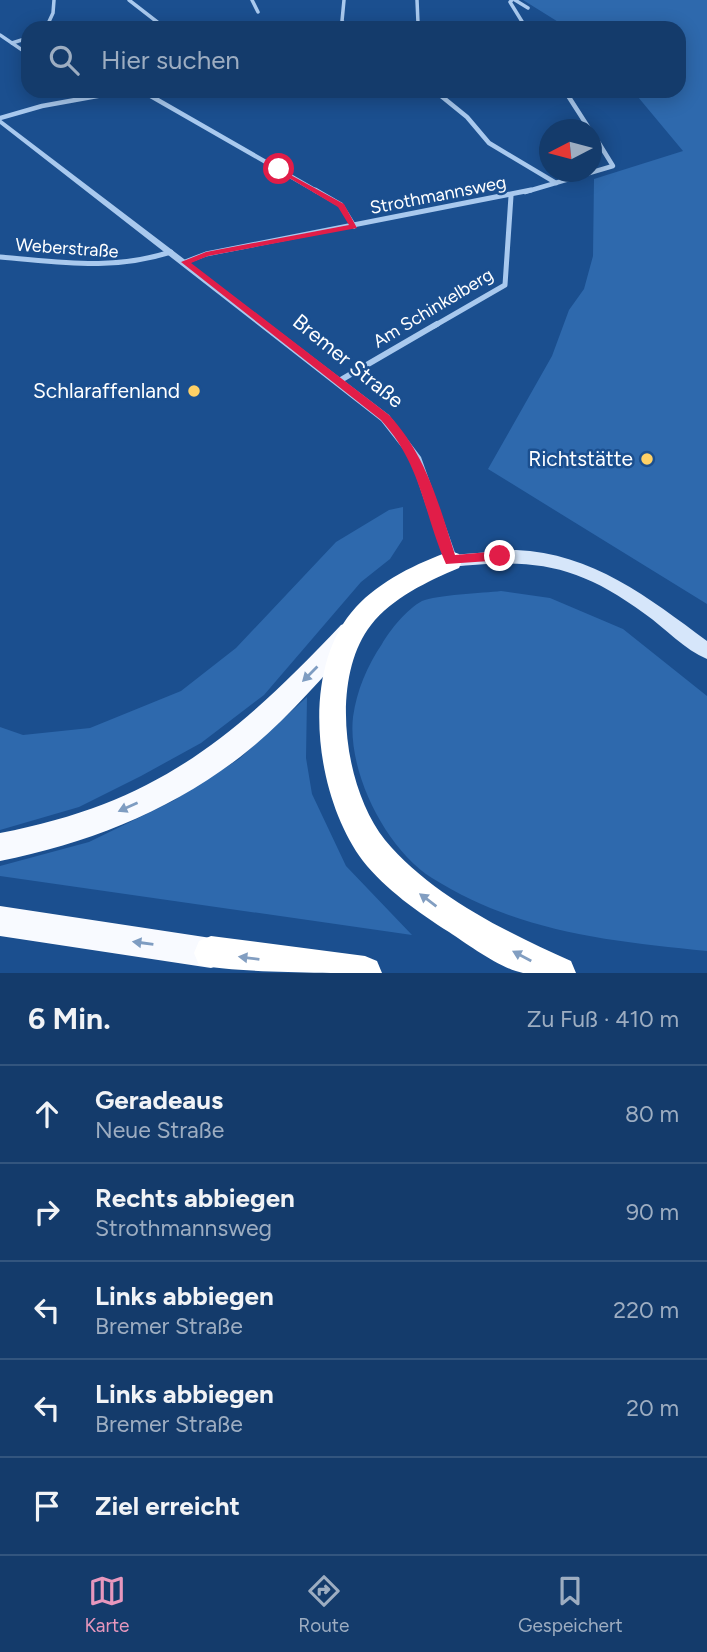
<!DOCTYPE html>
<html lang="de">
<head>
<meta charset="utf-8">
<style>
	:root { --surface:#143b6b; --page:#214673; --text:#f1f3f6; --muted:#9dadc1; --line:#33557e; --accent:#e797bd }
	body { margin:0; font-family:Figtree,sans-serif; background:var(--page); color:var(--text) }
	.compass { position:absolute; left:539px; top:119px; width:63px; height:63px; border-radius:50%; background:var(--surface); box-shadow:0 4px 18px #0003; rotate:264deg }
	.stop { position:absolute; width:21px; height:21px; margin:-16px; border:5px solid #e11d48; border-radius:50%; background:#fff }
	.stop.end { background:#e11d48; border-color:#fff; box-shadow:0 2px 7px #0008 }
	.list { margin:0; padding:0; list-style:none }
	h2 { display:flex; justify-content:space-between; align-items:center; height:91px; margin:0; padding:0 28px; font-size:30px }
	h2 small { font-size:23px; font-weight:400; color:var(--muted) }
	.list li { display:grid; grid-template-columns:46px 1fr auto; gap:21px; align-items:center; box-sizing:border-box; height:98px; padding:0 28px; border-top:2px solid var(--line) }
	.list b { display:block; font-size:26px; white-space:nowrap }
	.list p { margin:0; font-size:23px; white-space:nowrap; color:var(--muted) }
	.list em { font-size:23px; font-style:normal; color:var(--muted) }
	.icon { flex:none; width:38px; height:38px; fill:none; stroke:currentColor; stroke-width:2; stroke-linecap:round; stroke-linejoin:round }
	.map { position:relative; flex:none; width:707px; height:973px; overflow:hidden }
	.search { position:absolute; background:var(--surface); box-shadow:0 4px 18px #0003; left:21px; right:21px; top:21px; height:77px; display:flex; align-items:center; gap:18px; box-sizing:border-box; padding:0 24px; border-radius:21px; color:var(--muted); font-size:26px }
	.sheet { height:581px; background:var(--surface) }
	nav { display:flex; justify-content:space-around; align-items:center; box-sizing:border-box; height:98px; border-top:2px solid var(--line); background:var(--surface); font-size:19px; color:var(--muted) }
	nav a { display:grid; justify-items:center; gap:4px }
	nav .on { color:var(--accent) }
	.map>svg:first-child { display:block }
</style>
</head>
<body>
<div class="map">
<svg width="707" height="973" viewBox="0 0 707 973">
	<rect width="100%" height="100%" fill="#1b4f8f"/>
	<g fill="#2e69ad">
		<path d="M523 0H707V604L488 469 552 356 569 310 584 289 593 256 594 179 683 151 633 91H679V28H568Z"/>
		<path d="M403 507V539L390 559 361 582 264 695 201 743 141 776 79 807 0 830V727L23 735 90 728 181 691 236 648 336 542 389 510Z"/>
		<path d="M501 591 550 598 623 629 707 696V951C608 941 518 932 432 878 386 849 347 772 353 717 357 690 367 666 382 644 390 630 407 609 422 601 436 595 483 593 501 591Z"/>
		<path d="M307 697 306 758 312 794 346 866 412 935 0 876V866L89 842 173 801 239 759Z"/>
	</g>
	<g fill="none" stroke-linecap="round" stroke-linejoin="round">
		<g stroke="#a9c9ee" stroke-width="3.5">
			<path d="M129 0 165 28"/>
			<path d="M252 0 258 12"/>
			<path d="M344 0 342 21 348 28"/>
			<path d="M512 0 510 2 526 28"/>
			<path d="M515 0 528 8"/>
			<path d="M414 27 418 23 417 0"/>
			<path d="M46 28 53 13 54 0"/>
			<path d="M0 35 28 54"/>
			<path d="M12 43 28 38"/>
		</g>
		<g stroke="#a9c9ee" stroke-width="4.5">
			<path d="M142 91 318 192"/>
			<path d="M435 91 467 117 489 143 556 183"/>
			<path d="M565 91 590 130"/>
			<path d="M0 118 42 106 125 91"/>
			<path d="M525 192 613 166 592 132"/>
		</g>
		<g stroke="#a9c9ee" stroke-width="5">
			<path d="M315 190 341 205 354 226"/>
			<path d="M0 257C62 262 110 271 171 252"/>
			<path d="M185 262 206 254 531 190"/>
			<path d="M434 326 505 285 511 196"/>
		</g>
		<path stroke="#a9c9ee" stroke-width="6" d="M339 381 437 324"/>
		<path fill="#a9c9ee" fill-rule="evenodd" d="M0 119 389 415 421 457 458 561 456 565 451 567 446 565 410 458 381 421 0 124Z"/>
		<path fill="#d6e6fa" fill-rule="evenodd" d="M516 550C592 553 649 598 707 641V659C685 650 665 628 645 614 577 564 534 558 451 567L446 566 443 561 446 556 451 555Z"/>
		<g fill="#f8faff" fill-rule="evenodd">
			<path d="M349 622 357 625 360 632 357 639C320 680 284 723 240 757 170 811 86 844 0 861V833C157 803 234 738 341 625Z"/>
			<path d="M0 906 211 938 222 942 226 953 222 964 211 968 0 936Z"/>
		</g>
		<g fill="#fff" fill-rule="evenodd">
			<path d="M451 551 459 554 462 561 459 568C428 581 392 598 371 625 329 679 344 789 385 840 432 896 506 932 571 961L576 973C559 973 539 973 523 973 501 969 467 944 449 932 419 913 385 889 363 861 315 797 298 670 356 607 380 581 417 563 451 551Z"/>
			<path d="M211 936 365 956 377 961 382 973C335 973 239 973 199 965L194 953 199 941Z"/>
		</g>
	</g>
	<defs><path id="oneway-solid" d="M-6-.8H1V-3.2L6.5 0L1 3.2V.8H-6Z" transform="scale(1.75)"/></defs>
	<g fill="#7e9cc1">
		<use href="#oneway-solid" transform="translate(310 674) rotate(135)"/>
		<use href="#oneway-solid" transform="translate(128 807) rotate(156)"/>
		<use href="#oneway-solid" transform="translate(143 943) rotate(-172)"/>
	</g>
	<g fill="#829ec1">
		<use href="#oneway-solid" transform="translate(428 900) rotate(-143)"/>
		<use href="#oneway-solid" transform="translate(522 956) rotate(-152)"/>
		<use href="#oneway-solid" transform="translate(249 958) rotate(-173)"/>
	</g>
	<path fill="#e11d48" d="M276 167 344 204 357 228 208 256 191 263 389 415C426 455 439 504 455 555L500 551 506 556 504 560 446 564C423 512 422 465 381 420L181 262 206 252 349 225 338 207 276 170Z"/>
	<g fill="#ffd166" stroke="#1b4f8f" stroke-width="2.5">
		<circle cx="194" cy="391" r="7"/>
		<circle cx="647" cy="459" r="7"/>
	</g>
	<g text-anchor="middle" stroke-width="5" stroke-linejoin="round" paint-order="stroke">
		<g font-size="18" fill="#fff" stroke="#1b4f8f">
			<text transform="translate(438 195) rotate(-11)" y="6">Strothmannsweg</text>
			<text transform="translate(67 248) rotate(4)" y="6">Weberstraße</text>
			<text transform="translate(433 308) rotate(-31)" y="6">Am Schinkelberg</text>
		</g>
		<g font-size="21" fill="#fff" stroke="#1b4f8f">
			<text transform="translate(348 361) rotate(39)" y="7">Bremer Straße</text>
		</g>
		<g font-size="21" fill="#fff" stroke="#1b4f8f" text-anchor="end">
			<text x="180" y="398">Schlaraffenland</text>
			<text x="633" y="466">Richtstätte</text>
		</g>
	</g>
</svg>
<svg class="compass" viewBox="-18 -18 36 36"><path d="M0-13l5 13h-10z" fill="#e53935"/><path d="M0 13l5-13h-10z" fill="#9dadc1"/></svg>
<div class="stop" style="left:279px;top:169px"></div>
<div class="stop end" style="left:500px;top:556px"></div>
<div class="search"><svg class="icon" aria-label="search" viewBox="0 0 24 24"><circle cx="10" cy="10" r="6"/><path d="M15 15l6 6"/></svg>Hier suchen</div>
</div>
<section class="sheet">
<h2>6 Min.<small>Zu Fuß · 410 m</small></h2>
<ul class="list">
<li><svg class="icon" aria-label="ahead" viewBox="0 0 24 24"><path d="M12 20V5M6 11l6-6 6 6"/></svg><div><b>Geradeaus</b><p>Neue Straße</p></div><em>80 m</em></li>
<li><svg class="icon" aria-label="right" viewBox="0 0 24 24"><path d="M7 20v-9h11M14 6l5 5-5 5"/></svg><div><b>Rechts abbiegen</b><p>Strothmannsweg</p></div><em>90 m</em></li>
<li><svg class="icon" aria-label="left" viewBox="0 0 24 24"><path d="M17 20v-9H6M10 6l-5 5 5 5"/></svg><div><b>Links abbiegen</b><p>Bremer Straße</p></div><em>220 m</em></li>
<li><svg class="icon" aria-label="left" viewBox="0 0 24 24"><path d="M17 20v-9H6M10 6l-5 5 5 5"/></svg><div><b>Links abbiegen</b><p>Bremer Straße</p></div><em>20 m</em></li>
<li><svg class="icon" aria-label="arrive" viewBox="0 0 24 24"><path d="M6 21V4h12l-3 4 3 4H6"/></svg><div><b>Ziel erreicht</b></div></li>
</ul>
</section>
<nav>
<a class="on"><svg class="icon" aria-label="map" viewBox="0 0 24 24"><path d="M3 6l6-2 6 2 6-2v14l-6 2-6-2-6 2zM9 4v14M15 6v14"/></svg>Karte</a>
<a><svg class="icon" aria-label="directions" viewBox="0 0 24 24"><path d="M12 3l9 9-9 9-9-9zM9 14v-3h6M13 9l2 2-2 2"/></svg>Route</a>
<a><svg class="icon" aria-label="saved" viewBox="0 0 24 24"><path d="M7 4h10v16l-5-4-5 4z"/></svg>Gespeichert</a>
</nav>
</body>
</html>
